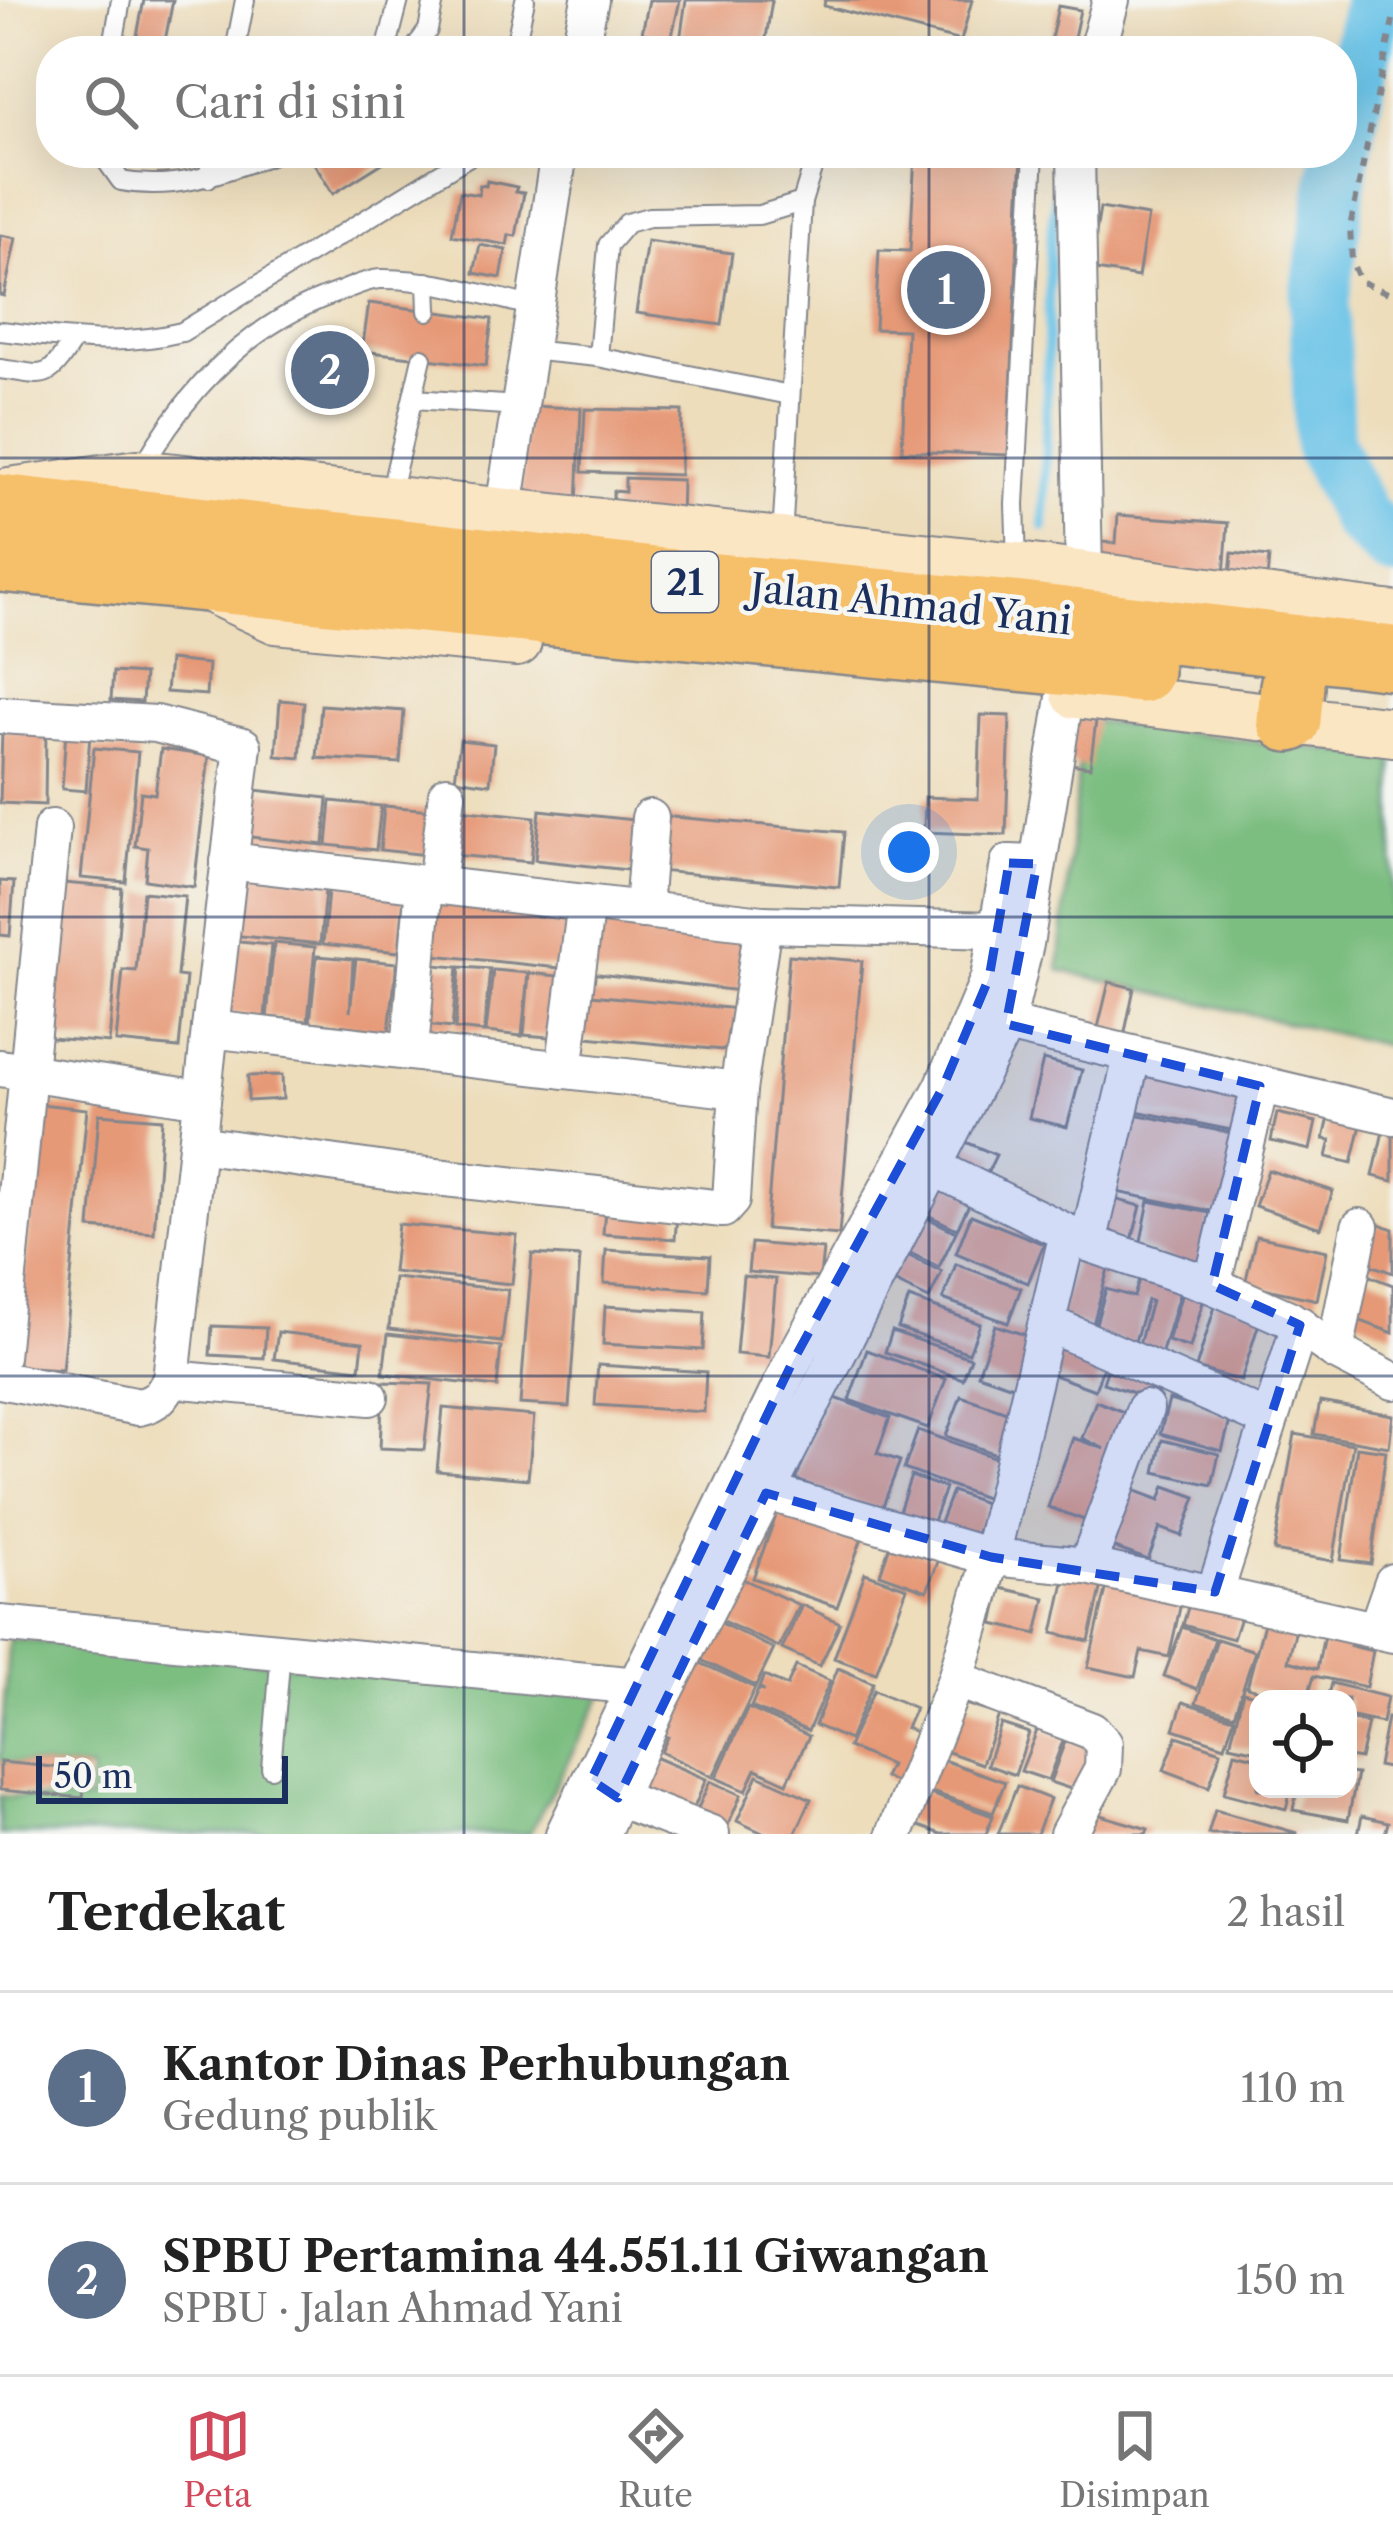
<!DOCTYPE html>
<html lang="id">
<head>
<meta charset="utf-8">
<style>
	:root { --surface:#fff; --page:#f2f2f2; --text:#222; --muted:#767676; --line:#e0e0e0; --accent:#d1495b }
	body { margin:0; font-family:"Libre Caslon Text",serif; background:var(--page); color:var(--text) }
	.controls { position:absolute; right:36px; bottom:36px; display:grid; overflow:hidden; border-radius:24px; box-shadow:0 12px 48px #0002 }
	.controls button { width:108px; height:108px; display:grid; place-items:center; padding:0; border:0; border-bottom:3px solid var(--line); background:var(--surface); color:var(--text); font:60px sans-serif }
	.scale { position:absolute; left:36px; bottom:30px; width:252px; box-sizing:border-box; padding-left:12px; border:6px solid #1b2f5e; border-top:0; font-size:33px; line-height:42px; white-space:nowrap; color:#1b2f5e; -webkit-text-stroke:9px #f6f6f2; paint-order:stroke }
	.you { position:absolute; left:909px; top:852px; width:42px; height:42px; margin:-30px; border:9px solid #fff; border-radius:50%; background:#1a73e8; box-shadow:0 0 0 18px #1a73e833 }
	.badge { display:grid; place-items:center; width:78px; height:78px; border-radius:50%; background:var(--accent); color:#fff; font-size:39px; font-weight:700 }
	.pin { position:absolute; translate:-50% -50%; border:6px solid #fff; box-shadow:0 3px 12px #0006 }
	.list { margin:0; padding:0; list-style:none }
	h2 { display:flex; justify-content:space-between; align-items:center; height:156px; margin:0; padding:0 48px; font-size:51px }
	h2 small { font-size:39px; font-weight:400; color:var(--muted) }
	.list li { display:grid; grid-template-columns:78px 1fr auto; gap:36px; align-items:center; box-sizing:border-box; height:192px; padding:0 48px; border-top:3px solid var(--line) }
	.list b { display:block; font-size:45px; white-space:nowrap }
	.list p { margin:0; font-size:39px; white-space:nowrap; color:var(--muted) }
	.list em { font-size:39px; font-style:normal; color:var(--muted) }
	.icon { flex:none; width:66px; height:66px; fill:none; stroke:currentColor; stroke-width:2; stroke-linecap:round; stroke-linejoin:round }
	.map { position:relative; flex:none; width:1393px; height:1834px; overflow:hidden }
	.search { position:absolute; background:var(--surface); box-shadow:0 12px 48px #0002; left:36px; right:36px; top:36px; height:132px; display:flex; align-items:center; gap:30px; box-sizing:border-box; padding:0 42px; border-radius:48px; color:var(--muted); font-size:45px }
	.sheet { height:540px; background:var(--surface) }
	nav { display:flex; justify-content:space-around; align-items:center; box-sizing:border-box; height:168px; border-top:3px solid var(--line); background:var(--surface); font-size:33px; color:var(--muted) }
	nav a { display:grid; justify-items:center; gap:6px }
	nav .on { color:var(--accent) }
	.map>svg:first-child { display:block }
</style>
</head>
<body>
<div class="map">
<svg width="1393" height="1834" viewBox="0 0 1393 1834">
	<rect width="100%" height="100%" fill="#f6f6f2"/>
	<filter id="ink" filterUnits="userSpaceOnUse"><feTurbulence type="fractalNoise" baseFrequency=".00833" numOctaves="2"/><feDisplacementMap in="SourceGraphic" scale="24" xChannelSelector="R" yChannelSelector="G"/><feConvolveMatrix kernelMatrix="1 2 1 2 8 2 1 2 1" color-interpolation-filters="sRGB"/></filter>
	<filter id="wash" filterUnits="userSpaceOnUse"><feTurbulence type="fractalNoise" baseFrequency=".004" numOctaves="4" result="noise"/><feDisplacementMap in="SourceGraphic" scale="48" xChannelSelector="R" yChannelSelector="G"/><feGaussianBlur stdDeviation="2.7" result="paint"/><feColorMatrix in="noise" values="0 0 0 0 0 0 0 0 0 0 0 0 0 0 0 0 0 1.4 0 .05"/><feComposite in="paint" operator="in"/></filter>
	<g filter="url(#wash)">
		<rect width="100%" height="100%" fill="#edddbb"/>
		<g fill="#7bbd80" stroke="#4b766f" stroke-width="3">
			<path d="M1083 720 1393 758V1047L1059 970Z"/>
			<path d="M9 1639 604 1693 529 1834H0V1796L88 1801 91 1770 0 1762Z"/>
		</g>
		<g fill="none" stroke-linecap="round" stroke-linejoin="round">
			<path stroke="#6ac3e7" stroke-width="10" d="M1044 527 1050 244 1060 168"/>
			<g stroke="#6ac3e7" stroke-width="60">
				<path d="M1342 148 1373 0"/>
				<path d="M1341 153 1319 304 1324 444 1360 518 1393 548"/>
			</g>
		</g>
		<g id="blocks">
			<g fill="#e69977">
				<path d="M144 0H173L163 51H134Z"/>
				<path d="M649 0H680L671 40 642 33Z"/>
				<path d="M686 0H772L764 51 679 47Z"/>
				<path d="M825 0H972L961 41 824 6Z"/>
				<path d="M1058 6 1080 10 1071 51 1049 49Z"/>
				<path d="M620 38 670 49V51H618Z"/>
				<path d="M317 153H378L384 162 333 194 310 157Z"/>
				<path d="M915 153H1022L1008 455 902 451 907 330 875 329 879 250 910 251Z"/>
				<path d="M487 181 517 187 515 192 524 193 516 236 509 235 507 245 452 235 460 192 479 195 480 185 486 186Z"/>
				<path d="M1100 208 1148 216 1138 277 1090 269Z"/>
				<path d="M0 235 16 238 4 296 0 295Z"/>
				<path d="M647 241 732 253 722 325 636 313Z"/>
				<path d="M480 245 506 250 501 278 474 273Z"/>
				<path d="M369 303 492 319 486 366 362 351Z"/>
				<path d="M308 350H337L338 371H308Z"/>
				<path d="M525 406 581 408 577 505 521 503Z"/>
				<path d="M585 409 682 411 680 475 582 472Z"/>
				<path d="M625 478 682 480 681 520 613 514V491L625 492Z"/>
				<path d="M1118 515 1228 523 1224 576 1099 566 1101 542 1116 543Z"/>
				<path d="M1232 553 1269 557 1266 591 1229 587Z"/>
				<path d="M169 660 208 664 206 695 166 692Z"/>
				<path d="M113 672 144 674 142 702 111 700Z"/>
				<path d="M280 700 304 702 300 758 276 756Z"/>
				<path d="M321 705 404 711 400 763 317 758Z"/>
				<path d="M981 715 1010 716 1006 835 924 832 925 797 978 799Z"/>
				<path d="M1070 717 1096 721 1090 767 1064 763Z"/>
				<path d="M2 730 46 731 45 805 0 803Z"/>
				<path d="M66 730 90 733 86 791 62 789Z"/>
				<path d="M460 740 494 744 490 784 455 779Z"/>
				<path d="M94 748 138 752 126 882 81 878Z"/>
				<path d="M161 749 209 756 194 887 145 880 148 848 135 846 141 792 155 794Z"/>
				<path d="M255 790 328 798 324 845 250 837Z"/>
				<path d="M331 801 381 806 376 850 327 845Z"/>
				<path d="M384 806 433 810 428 855 380 850Z"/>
				<path d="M458 809 535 817 531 862 453 855Z"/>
				<path d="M540 810 643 821 637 871 535 860Z"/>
				<path d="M662 816 844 832 839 887 657 871Z"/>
				<path d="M237 871 326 880 320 944 231 935Z"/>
				<path d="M329 880 405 888 399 952 323 944Z"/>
				<path d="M0 881 14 882 10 936 0 935Z"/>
				<path d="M63 883 122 888 109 1043 50 1038Z"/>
				<path d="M143 892 185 896 177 976 186 977 179 1048 116 1042 123 970 136 971Z"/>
				<path d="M431 897 575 912 569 969 424 954Z"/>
				<path d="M597 917 747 935 740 991 590 973Z"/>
				<path d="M229 941 271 945 265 1017 222 1013Z"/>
				<path d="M274 943 315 947 308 1021 267 1017Z"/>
				<path d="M789 955 862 961 839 1235 766 1229Z"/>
				<path d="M317 956 353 959 350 1012 356 959 397 963 389 1031 310 1022Z"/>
				<path d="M423 964 458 967 452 1028 417 1024Z"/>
				<path d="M460 967 490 969 484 1032 455 1029Z"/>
				<path d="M493 970 528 973 522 1036 486 1032Z"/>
				<path d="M529 973 568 977 562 1038 524 1035Z"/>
				<path d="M1109 982 1134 988 1123 1042 1096 1036Z"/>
				<path d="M580 994 739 1009 734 1051 576 1036Z"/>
				<path d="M1043 1060 1082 1070 1067 1127 1029 1118Z"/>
				<path d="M1134 1071 1249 1094 1241 1132 1126 1109Z"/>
				<path d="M282 1075 283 1099 248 1101V1076Z"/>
				<path d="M40 1104 87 1109 62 1370 16 1367Z"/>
				<path d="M1124 1112 1241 1135 1225 1214 1117 1192Z"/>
				<path d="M1277 1113 1316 1122 1310 1150 1271 1141Z"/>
				<path d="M99 1114 162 1119 154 1233 90 1228Z"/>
				<path d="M1329 1117 1361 1125 1352 1163 1327 1157 1331 1140 1324 1139Z"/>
				<path d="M1384 1127 1393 1129V1181L1373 1176Z"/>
				<path d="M959 1139 996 1155 982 1184 947 1168Z"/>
				<path d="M1268 1170 1333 1191 1321 1228 1255 1206Z"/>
				<path d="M930 1173 974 1195 957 1229 913 1208Z"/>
				<path d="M1106 1197 1141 1206 1131 1244 1096 1236Z"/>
				<path d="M1149 1201 1210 1213 1198 1271 1140 1246Z"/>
				<path d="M605 1210 677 1215 675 1239 603 1234Z"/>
				<path d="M911 1210 956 1232 939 1267 894 1245Z"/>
				<path d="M971 1215 1044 1244 1028 1283 956 1253Z"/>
				<path d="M1377 1223 1393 1229V1273L1362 1262Z"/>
				<path d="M398 1224 517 1235 512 1284 393 1272Z"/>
				<path d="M1256 1236 1327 1251 1317 1300 1245 1284Z"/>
				<path d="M751 1243 823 1249 820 1278 748 1272Z"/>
				<path d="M606 1250 710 1256 708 1290 604 1283Z"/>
				<path d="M1078 1250 1111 1258 1092 1328 1059 1318Z"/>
				<path d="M903 1253 942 1272 929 1299 890 1280Z"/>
				<path d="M532 1254 580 1257 569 1407 520 1404Z"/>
				<path d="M956 1264 1021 1288 1008 1323 943 1299Z"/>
				<path d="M1143 1266 1184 1278 1160 1359 1137 1352 1151 1301 1147 1300 1134 1345 1093 1334 1106 1289 1134 1297Z"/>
				<path d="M1367 1275 1393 1285V1333L1350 1317Z"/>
				<path d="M743 1276 776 1279 769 1357 736 1354Z"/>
				<path d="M394 1278 508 1290 502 1342 389 1329Z"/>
				<path d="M1183 1289 1205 1295 1190 1348 1168 1341Z"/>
				<path d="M909 1298 980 1324 969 1353 898 1328Z"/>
				<path d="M1217 1300 1262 1313 1241 1381 1196 1368Z"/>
				<path d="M605 1306 705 1312 703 1350 603 1344Z"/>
				<path d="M995 1325 1040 1340 1024 1390 978 1374Z"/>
				<path d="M212 1326 266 1328 264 1358 210 1355Z"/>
				<path d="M892 1331 971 1358 963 1379 885 1352Z"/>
				<path d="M278 1332 363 1342 360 1369 274 1359Z"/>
				<path d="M388 1334 501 1347 497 1387 383 1374Z"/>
				<path d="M1062 1337 1108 1354 1095 1390 1048 1373Z"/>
				<path d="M867 1350 946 1379 928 1428 849 1400Z"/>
				<path d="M1111 1358 1164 1374 1156 1400 1103 1383Z"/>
				<path d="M598 1365 706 1372 704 1412 595 1405Z"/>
				<path d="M383 1382 432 1384 424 1450 380 1448Z"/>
				<path d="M827 1395 890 1418 877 1453 900 1461 881 1511 796 1480Z"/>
				<path d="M961 1396 1018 1416 1004 1457 946 1436Z"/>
				<path d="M1169 1400 1231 1417 1222 1451 1160 1434Z"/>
				<path d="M1096 1401 1129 1414 1090 1522 1048 1507 1073 1438 1105 1449 1082 1438Z"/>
				<path d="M1320 1402 1393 1415 1389 1447 1314 1434Z"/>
				<path d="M443 1408 534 1416 528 1479 437 1471Z"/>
				<path d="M918 1430 1002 1460 988 1499 904 1469Z"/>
				<path d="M1295 1434 1353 1444 1333 1561 1274 1551Z"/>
				<path d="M1162 1440 1219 1454 1212 1485 1155 1472Z"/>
				<path d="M1357 1447 1386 1451 1371 1564 1341 1560Z"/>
				<path d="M911 1476 945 1488 928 1535 895 1523Z"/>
				<path d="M1165 1486 1196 1497 1182 1536 1160 1528 1148 1560 1107 1545 1128 1488 1160 1500Z"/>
				<path d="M952 1491 987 1504 971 1549 935 1536Z"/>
				<path d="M780 1505 863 1535 837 1607 753 1578Z"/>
				<path d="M891 1542 939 1559 927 1591 880 1574Z"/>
				<path d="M1067 1568 1104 1576 1089 1641 1053 1633Z"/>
				<path d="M730 1573 799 1605 779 1647 710 1615Z"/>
				<path d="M865 1573 907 1588 876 1673 834 1658Z"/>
				<path d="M1109 1577 1183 1594 1169 1657 1141 1651 1135 1677 1088 1667Z"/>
				<path d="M1001 1588 1045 1598 1037 1634 993 1624Z"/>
				<path d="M1192 1593 1243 1608 1233 1639 1183 1625Z"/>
				<path d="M802 1605 840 1623 820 1666 782 1649Z"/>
				<path d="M1267 1612 1298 1621 1288 1661 1317 1669 1325 1631 1353 1637 1350 1646 1373 1651 1366 1687 1314 1676 1307 1699H1291L1247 1687Z"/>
				<path d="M708 1617 774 1649 756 1686 689 1654Z"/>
				<path d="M1182 1627 1215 1639 1197 1689 1164 1676Z"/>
				<path d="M1217 1639 1255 1651 1234 1715 1196 1703Z"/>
				<path d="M687 1657 755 1688 713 1777 661 1752 668 1737 653 1730Z"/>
				<path d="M796 1666 830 1681 808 1731 751 1707 758 1690 764 1691 759 1688 764 1676 787 1686Z"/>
				<path d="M838 1668 873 1683 849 1740 815 1725Z"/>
				<path d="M1331 1683 1387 1697 1382 1723 1348 1716V1699H1327Z"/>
				<path d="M874 1690 915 1708 906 1728 922 1735 900 1784 884 1777 890 1765 848 1747Z"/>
				<path d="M1243 1692 1258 1696V1751L1230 1745Z"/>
				<path d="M950 1699 999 1715 982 1764 934 1747Z"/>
				<path d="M1183 1702 1234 1718 1225 1746 1174 1729Z"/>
				<path d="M748 1708 809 1736 787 1783 756 1769 746 1791 716 1778Z"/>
				<path d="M1387 1718 1393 1719V1769L1378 1766Z"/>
				<path d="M1348 1719 1368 1723 1360 1759 1348 1757Z"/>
				<path d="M1001 1724 1029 1733 1015 1775 987 1765Z"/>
				<path d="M1038 1728 1064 1738 1048 1780 1021 1771Z"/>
				<path d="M1177 1736 1221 1751 1209 1787 1164 1770Z"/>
				<path d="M1066 1739 1102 1752 1086 1794 1050 1782Z"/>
				<path d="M1235 1752 1258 1758V1789H1291L1286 1809 1224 1793Z"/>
				<path d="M929 1755 1005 1782 993 1813 917 1787Z"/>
				<path d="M654 1757 706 1779 691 1815 639 1793Z"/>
				<path d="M0 1762 86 1770 83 1798 0 1790Z"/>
				<path d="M1348 1773 1357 1774 1348 1820 1293 1810 1297 1789H1348Z"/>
				<path d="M758 1775 811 1799 795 1834H765L737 1821Z"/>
				<path d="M710 1781 741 1795 724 1834 692 1822Z"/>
				<path d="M1017 1786 1050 1799 1037 1834H998Z"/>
				<path d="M916 1789 993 1816 986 1834H941L905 1821Z"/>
				<path d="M1083 1810 1148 1829 1146 1834H1076Z"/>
				<path d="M1215 1810 1297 1833V1834H1208Z"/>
				<path d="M1362 1816 1388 1822 1385 1834H1358Z"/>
			</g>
		</g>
	</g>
	<g filter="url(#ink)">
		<use href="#blocks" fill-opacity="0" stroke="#84868c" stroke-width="3"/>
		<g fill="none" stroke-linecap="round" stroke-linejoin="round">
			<defs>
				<g id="lane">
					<path d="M112 51 121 0"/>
					<path d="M235 51 245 0"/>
					<path d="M386 51 399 0"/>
					<path d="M413 51 428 30 434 0"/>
					<path d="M514 51 525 0"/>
					<path d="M101 153 121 181C176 192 224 172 276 153"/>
					<path d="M738 153H743"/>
					<path d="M208 178 213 153"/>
					<path d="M427 282 428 311"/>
					<path d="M0 331C65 338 116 348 182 332L474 153"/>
					<path d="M528 350 598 357 790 395"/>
					<path d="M598 357 608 245 627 223 649 217 759 215 802 202 817 153"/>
					<path d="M0 369C46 375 46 383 72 342"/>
					<path d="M414 399 519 406"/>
					<path d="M141 470C186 390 248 324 336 293 350 288 365 280 380 279 432 278 484 295 535 307"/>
					<path d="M389 499 422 358"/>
					<path d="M782 538 802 202"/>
					<path d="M1017 563 1015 504 1034 153"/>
					<path d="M271 1768 281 1651"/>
				</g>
				<g id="street">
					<path d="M579 51 590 0"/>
					<path d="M1097 51 1111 0"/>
					<path d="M1076 153 1084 576"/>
					<path d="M503 515 559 153"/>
					<path d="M0 715 156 724 243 746 210 1029"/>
					<path d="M436 885 447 794"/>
					<path d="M643 910 650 818"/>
					<path d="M763 924 996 930"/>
					<path d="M1006 1024 1393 1116"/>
					<path d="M410 1050 424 884"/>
					<path d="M0 1068 202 1099"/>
					<path d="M564 1070 586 903"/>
					<path d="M198 1144 400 1173 723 1209 731 1200 738 1090 763 924 229 861"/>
					<path d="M931 1166 1088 1243 1212 1285 1289 1319 1335 1351 1393 1381"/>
					<path d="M1088 1243 1132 1057"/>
					<path d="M1212 1285 1260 1086"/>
					<path d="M1049 1324 1269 1420"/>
					<path d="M1335 1351 1360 1227"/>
					<path d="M0 1357 52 828"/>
					<path d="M171 1379 370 1397"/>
					<path d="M0 1380 139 1407C157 1403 163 1395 171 1379L210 1029 738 1090"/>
					<path d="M743 1485 991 1557 1087 1566 1393 1634"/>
					<path d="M1087 1566 1145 1409"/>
					<path d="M1215 1592 1300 1325"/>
					<path d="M0 1624 638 1686 656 1697"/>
					<path d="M1377 1628 1393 1582"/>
					<path d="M956 1679 1092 1731 1104 1744 1103 1769 1068 1834"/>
					<path d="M599 1786 618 1798 711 1834"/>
					<path d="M564 1834 792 1363 943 1087 989 978 1009 863 1037 864"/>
					<path d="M601 1834 661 1699 1006 1024 1025 944 1066 692"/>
					<path d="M895 1834 956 1679 991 1557 1068 1233"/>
				</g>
				<g id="secondary">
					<path d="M9 492 138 474 1017 567 1393 616"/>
					<path d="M216 591 276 619 517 642"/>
					<path d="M1076 694 1393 732"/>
				</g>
				<g id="highway">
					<path d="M0 506 654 579 1014 613 1393 658"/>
					<path d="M0 560 1141 671"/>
					<path d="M1289 720 1292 686"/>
				</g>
			</defs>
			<use href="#lane" stroke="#84868c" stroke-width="22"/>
			<use href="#street" stroke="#84868c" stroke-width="40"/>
			<use href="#secondary" stroke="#84868c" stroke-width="52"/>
			<use href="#highway" stroke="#84868c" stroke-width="68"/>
			<path stroke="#84868c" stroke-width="6" stroke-dasharray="9 9" stroke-linecap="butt" d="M1393 20 1350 227 1352 262 1360 281 1393 295"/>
			<use href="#lane" stroke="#fff" stroke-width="18"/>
			<use href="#street" stroke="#fff" stroke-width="36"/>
			<use href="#secondary" stroke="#fbe6c4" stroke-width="48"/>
			<use href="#highway" stroke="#f6c06b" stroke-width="63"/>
		</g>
	</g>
	<path fill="#1d4ed8" fill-opacity="0.2" stroke="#1d4ed8" stroke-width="9" stroke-dasharray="24 15" stroke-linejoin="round" d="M1009 863 1037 864 1006 1024 1260 1086 1212 1285 1300 1325 1215 1592 991 1557 766 1493 618 1798 591 1780 792 1363 943 1087 989 978Z"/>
	<path fill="none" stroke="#1b2f5e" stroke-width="3" stroke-opacity="0.55" d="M464 0V51M929 0V51M464 153V1834M929 153V1834M0 458H1393M0 917H1393M0 1376H1393"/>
	<g text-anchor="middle" stroke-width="9" stroke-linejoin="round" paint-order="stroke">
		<rect fill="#f6f6f2" stroke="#5d6b8a" stroke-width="3" x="652" y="552" width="66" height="60" rx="9"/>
		<g font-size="36" font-weight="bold" fill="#1b2f5e">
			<text x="685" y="595">21</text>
		</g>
		<g font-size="39" fill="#1b2f5e" stroke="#f6f6f2">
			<text transform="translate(911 604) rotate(6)" y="14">Jalan Ahmad Yani</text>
		</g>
	</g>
</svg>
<div class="controls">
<button><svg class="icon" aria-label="locate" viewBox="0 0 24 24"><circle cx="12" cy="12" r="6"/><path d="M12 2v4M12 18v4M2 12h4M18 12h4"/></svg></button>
</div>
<div class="scale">50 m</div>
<div class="you"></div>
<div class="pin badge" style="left:946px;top:290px;background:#5c6f8a">1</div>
<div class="pin badge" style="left:330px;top:370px;background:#5c6f8a">2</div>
<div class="search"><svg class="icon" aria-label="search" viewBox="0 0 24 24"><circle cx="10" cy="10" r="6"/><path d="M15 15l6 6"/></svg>Cari di sini</div>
</div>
<section class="sheet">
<h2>Terdekat<small>2 hasil</small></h2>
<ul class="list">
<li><span class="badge" style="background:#5c6f8a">1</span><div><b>Kantor Dinas Perhubungan</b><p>Gedung publik</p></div><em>110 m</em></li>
<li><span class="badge" style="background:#5c6f8a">2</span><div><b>SPBU Pertamina 44.551.11 Giwangan</b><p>SPBU · Jalan Ahmad Yani</p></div><em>150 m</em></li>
</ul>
</section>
<nav>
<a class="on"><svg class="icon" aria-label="map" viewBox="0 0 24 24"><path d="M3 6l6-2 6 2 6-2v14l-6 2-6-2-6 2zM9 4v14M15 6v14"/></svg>Peta</a>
<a><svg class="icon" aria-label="directions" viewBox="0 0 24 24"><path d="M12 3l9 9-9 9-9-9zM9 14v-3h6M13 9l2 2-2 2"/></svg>Rute</a>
<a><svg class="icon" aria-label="saved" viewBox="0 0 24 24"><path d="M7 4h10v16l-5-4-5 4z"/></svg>Disimpan</a>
</nav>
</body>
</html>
